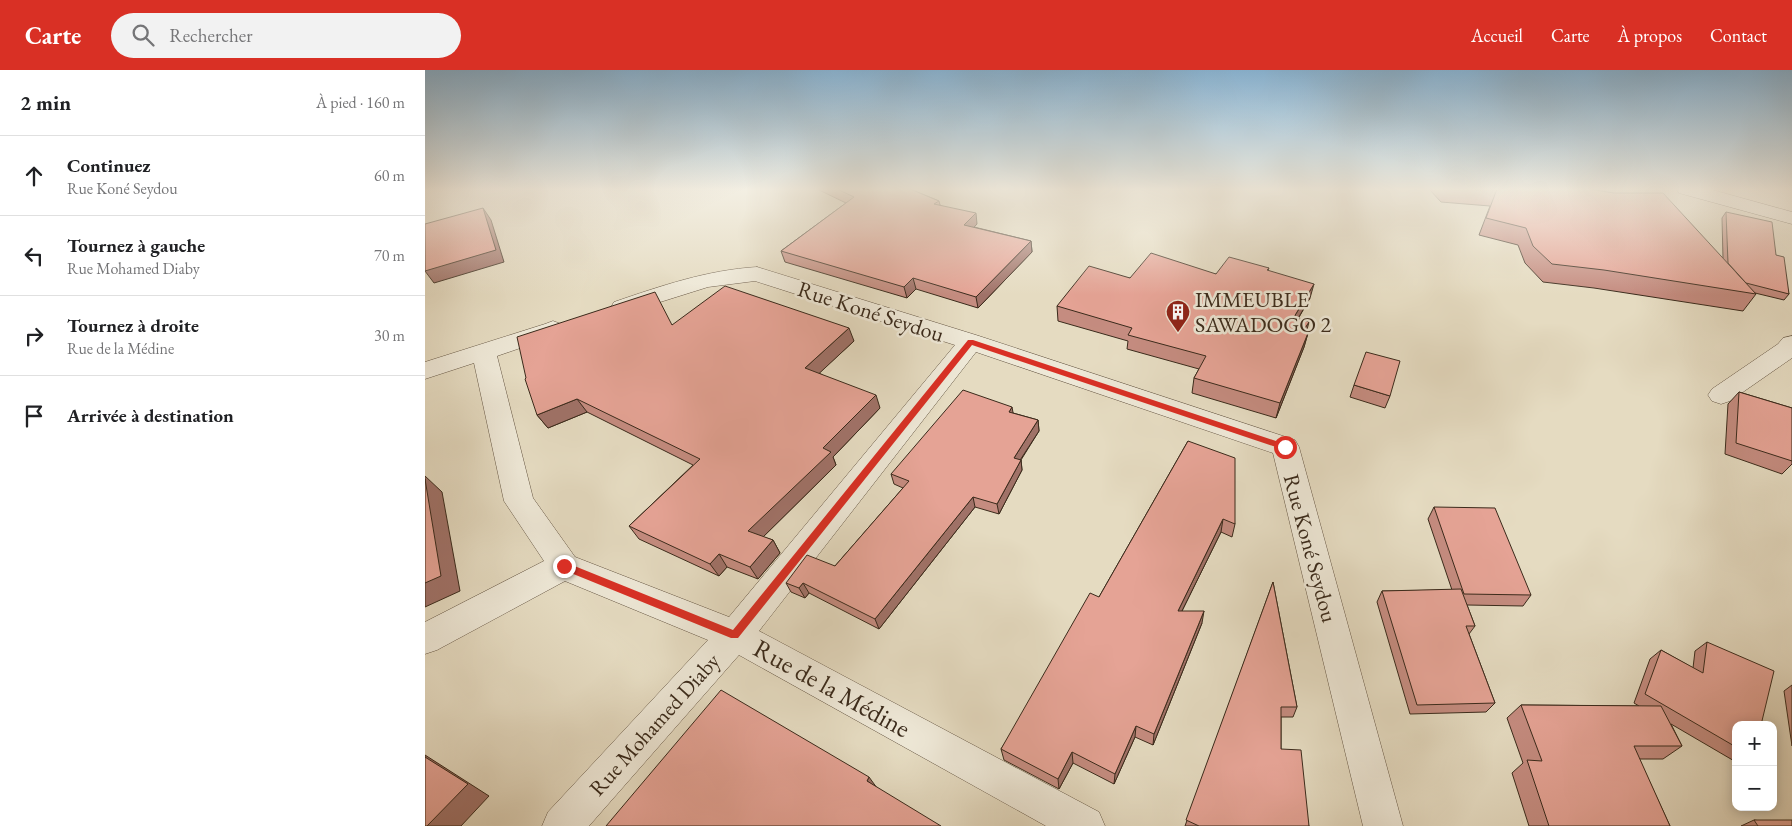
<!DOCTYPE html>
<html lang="fr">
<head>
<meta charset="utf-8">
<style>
	:root { --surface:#fff; --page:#f2f2f2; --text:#202124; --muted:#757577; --line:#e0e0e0; --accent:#d93025 }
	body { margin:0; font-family:"EB Garamond",serif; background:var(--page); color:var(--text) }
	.controls { position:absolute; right:15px; bottom:15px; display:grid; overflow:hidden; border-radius:10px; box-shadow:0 2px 12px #0003 }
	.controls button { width:45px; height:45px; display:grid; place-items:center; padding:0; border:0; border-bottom:1px solid var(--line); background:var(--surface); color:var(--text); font:25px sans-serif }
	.stop { position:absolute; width:15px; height:15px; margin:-11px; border:4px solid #d93025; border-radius:50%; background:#fff }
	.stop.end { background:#d93025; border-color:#fff; box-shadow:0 1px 5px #0008 }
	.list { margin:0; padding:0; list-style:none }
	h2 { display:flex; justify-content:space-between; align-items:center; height:65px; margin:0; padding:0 20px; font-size:21px }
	h2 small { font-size:16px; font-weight:400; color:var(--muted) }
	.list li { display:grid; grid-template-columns:32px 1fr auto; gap:15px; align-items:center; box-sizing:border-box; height:80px; padding:0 20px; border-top:1px solid var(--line) }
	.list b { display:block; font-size:19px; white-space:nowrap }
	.list p { margin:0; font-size:16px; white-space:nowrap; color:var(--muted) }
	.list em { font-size:16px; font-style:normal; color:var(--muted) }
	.icon { flex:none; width:28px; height:28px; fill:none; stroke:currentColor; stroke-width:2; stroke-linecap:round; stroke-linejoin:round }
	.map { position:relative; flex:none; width:1367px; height:756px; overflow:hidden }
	header { display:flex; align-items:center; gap:30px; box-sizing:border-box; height:70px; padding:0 25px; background:var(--accent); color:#fff }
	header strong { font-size:24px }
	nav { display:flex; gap:28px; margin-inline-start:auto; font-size:18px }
	.search { width:350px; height:45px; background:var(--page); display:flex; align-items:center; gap:12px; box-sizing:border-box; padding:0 18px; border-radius:28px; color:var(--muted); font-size:19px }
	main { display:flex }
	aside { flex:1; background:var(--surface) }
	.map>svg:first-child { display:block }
</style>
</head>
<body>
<header>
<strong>Carte</strong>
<div class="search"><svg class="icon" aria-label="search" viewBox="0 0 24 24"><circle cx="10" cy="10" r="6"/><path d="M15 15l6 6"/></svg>Rechercher</div>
<nav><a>Accueil</a><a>Carte</a><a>À propos</a><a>Contact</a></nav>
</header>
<main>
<aside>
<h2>2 min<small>À pied · 160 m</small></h2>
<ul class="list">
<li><svg class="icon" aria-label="ahead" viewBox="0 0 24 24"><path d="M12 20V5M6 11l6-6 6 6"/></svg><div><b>Continuez</b><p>Rue Koné Seydou</p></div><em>60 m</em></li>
<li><svg class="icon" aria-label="left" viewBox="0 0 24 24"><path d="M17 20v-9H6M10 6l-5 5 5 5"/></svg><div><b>Tournez à gauche</b><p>Rue Mohamed Diaby</p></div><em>70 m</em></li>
<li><svg class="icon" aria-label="right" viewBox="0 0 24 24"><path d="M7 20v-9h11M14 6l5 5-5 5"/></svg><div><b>Tournez à droite</b><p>Rue de la Médine</p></div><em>30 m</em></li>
<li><svg class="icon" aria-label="arrive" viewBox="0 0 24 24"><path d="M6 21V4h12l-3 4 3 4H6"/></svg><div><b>Arrivée à destination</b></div></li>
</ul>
</aside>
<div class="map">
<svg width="1367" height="756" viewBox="0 0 1367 756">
	<rect width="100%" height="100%" fill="#e5dbc1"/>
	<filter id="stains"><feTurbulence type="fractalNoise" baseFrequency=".004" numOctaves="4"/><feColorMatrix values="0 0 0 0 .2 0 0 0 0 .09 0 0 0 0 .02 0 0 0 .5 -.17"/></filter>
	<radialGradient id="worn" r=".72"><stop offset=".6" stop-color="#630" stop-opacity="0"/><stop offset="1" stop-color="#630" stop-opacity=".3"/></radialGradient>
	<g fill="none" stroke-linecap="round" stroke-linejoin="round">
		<defs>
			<g id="street">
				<path d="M332 197 554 266 870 370 874 377 978 756H938L848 383 551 282 334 561 674 742 680 756H621L314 585 164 756H117L123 742 283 570 140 511 12 580 0 584V552L119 491 79 431 49 293 0 309V292L120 254 128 251 136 254 140 259 136 264 72 286 108 428 150 487 304 547 530 275 330 211 283 217 197 244 189 242 186 237 189 232C236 216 282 200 332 197Z"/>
				<path d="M1367 266V288L1305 331 1296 334 1287 331 1283 325 1287 319 1353 274 1358 268Z"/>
			</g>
			<path id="secondary" d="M1252 119H1284L1367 142V154L1254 123Z"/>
		</defs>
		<use href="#street" stroke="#655644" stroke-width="1"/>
		<use href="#secondary" stroke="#3a2a1b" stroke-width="1"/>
		<use href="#street" fill="#eee8d7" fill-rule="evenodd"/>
		<use href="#secondary" fill="#eee8d7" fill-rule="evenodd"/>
	</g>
	<g fill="#c58c80" stroke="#3a2a1b">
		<path d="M392 119H485L514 131 515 135 552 154 549 157 606 171 607 182 553 238 491 219 482 228 360 192 356 181 421 133Z"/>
		<path d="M1004 119H1164L1298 188 1297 148 1301 142 1351 185 1364 224 1359 230 1330 223 1331 224 1318 241 1169 218 1118 212 1100 193 1093 175 1054 165 1065 136 1016 132Z"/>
		<path d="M844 198 843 201 885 228 873 249 881 262 883 263 879 277 851 348 767 323 769 308 774 299 702 279 703 271 633 251 632 236 705 208 791 204Z"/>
		<path d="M247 255 429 271 394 303 455 338 408 387 411 395 338 467 348 470 355 483 333 509 302 497 294 506 214 469 204 456 268 395 162 342 123 358 112 345Z"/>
		<path d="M929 315 965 326 960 338 925 327Z"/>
		<path d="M1314 322 1367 338V394L1357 404 1300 384 1303 334Z"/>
		<path d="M588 343 613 350 614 361 596 390 597 400 574 444 550 437 454 559 384 523 380 528 366 522 361 513 410 496 478 418 469 414 466 404Z"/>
		<path d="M763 371 810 454 807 467 796 462 757 541 777 553 728 675 710 667 689 714 648 693 634 719 579 690 576 679 674 527Z"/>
		<path d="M1009 437 1106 525 1098 536 1042 535 1050 556 1044 564 1070 633 1061 642 985 644 952 532 957 521 1027 520 1003 449Z"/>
		<path d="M848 512 872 637 868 647H856V679L884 756H760Z"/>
		<path d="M1282 572 1311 655V692L1246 654 1257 676 1238 689H1214L1245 756H1104L1087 703 1098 693 1082 648 1096 635 1214 636 1209 633 1225 589 1236 580 1268 598 1270 581Z"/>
		<path d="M1367 615V676L1359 621Z"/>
		<path d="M1329 750 1367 756H1316Z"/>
	</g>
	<g fill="#a07268" stroke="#3a2a1b">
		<path d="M58 138 66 150 79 192 9 213 0 201Z"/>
		<path d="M551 143 552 154 541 166 539 155Z"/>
		<path d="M606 171 607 182 553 238 551 227Z"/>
		<path d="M488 208 491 219 482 228 479 217Z"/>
		<path d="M889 214 885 228 865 262 869 247Z"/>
		<path d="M884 252 880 267 878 261Z"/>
		<path d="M424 258 429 271 386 311 380 298Z"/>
		<path d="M883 263 879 277 851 348 855 333Z"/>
		<path d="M451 325 455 338 408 387 411 395 331 474 323 461 398 378Z"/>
		<path d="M152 329 162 342 123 358 112 345Z"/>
		<path d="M587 337 589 348 584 342Z"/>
		<path d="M613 350 614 361 590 398 589 388Z"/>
		<path d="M596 390 597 400 574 444 572 434Z"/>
		<path d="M0 406 17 422 35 521 0 537Z"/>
		<path d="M548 427 550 437 454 559 450 549Z"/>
		<path d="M798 449 796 462 751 553 753 541Z"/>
		<path d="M348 470 355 483 333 509 325 497Z"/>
		<path d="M294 484 302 497 294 506 285 494Z"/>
		<path d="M378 513 384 523 380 528 374 518Z"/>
		<path d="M779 541 777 553 728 675 729 664Z"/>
		<path d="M711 656 710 667 689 714 690 704Z"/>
		<path d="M647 682 648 693 634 719 633 709Z"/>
		<path d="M0 685 64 726 36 756H2Z"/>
		<path d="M444 707 452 718 442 711Z"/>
	</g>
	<g fill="#e5a395" stroke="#3a2a1b">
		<path d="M412 119H485L514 131 509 134 551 143 539 155 606 171 551 227 488 208 479 217 356 181 429 127Z"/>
		<path d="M1072 119H1164L1189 123H1238L1331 224 1179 200 1127 194 1108 176 1101 158 1061 148Z"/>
		<path d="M58 138 71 180 0 201V154Z"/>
		<path d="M1301 142 1347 152 1351 185 1359 187 1364 224 1321 213 1303 193Z"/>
		<path d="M726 183 791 204 804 187 844 198 842 200 889 214 869 247 884 252 878 261 883 263 855 333 769 308 781 286 703 265 707 258 632 236 664 196 705 208Z"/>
		<path d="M300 216 424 258 380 298 451 325 398 378 406 382 323 461 348 470 325 497 294 484 285 494 204 456 275 389 152 329 112 345 100 309 101 308 92 267 230 222 247 255Z"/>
		<path d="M941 282 975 291 965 326 929 315Z"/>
		<path d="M538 320 587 337 584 342 613 350 589 388 596 390 572 434 548 427 450 549 378 513 374 518 361 513 382 485 410 496 484 411 466 404Z"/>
		<path d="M1314 322 1367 338V391L1311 373Z"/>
		<path d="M763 371 810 388V454L798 449 753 541H779L729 664 711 656 690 704 647 682 633 709 576 679 665 523 674 527Z"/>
		<path d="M0 409 16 506 0 513Z"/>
		<path d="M1009 437 1070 438 1106 525 1039 524Z"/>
		<path d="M848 512 872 637H856V679L876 680 884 756H774L761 750Z"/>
		<path d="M1036 519 1050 556H1041L1070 633 992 635 957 521Z"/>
		<path d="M1282 572 1349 601 1336 655H1311V677L1220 624 1236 580 1278 603Z"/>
		<path d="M296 620 444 707 442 711 516 756H181Z"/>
		<path d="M1096 635 1236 636 1257 676H1209L1245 756H1124L1102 690 1117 691Z"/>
		<path d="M0 687 43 714 2 756H0Z"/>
		<path d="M1329 750H1367V756H1333Z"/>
	</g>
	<linearGradient id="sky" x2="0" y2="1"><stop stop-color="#89b6d7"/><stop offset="0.53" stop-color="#f3efe3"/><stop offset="1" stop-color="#f3efe3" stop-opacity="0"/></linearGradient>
	<rect width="1367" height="225" fill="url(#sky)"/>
	<path fill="#d93025" d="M543 270H548L863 375 864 377 860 380 857 379 547 275 313 568H306L136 499V493H142L308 560Z"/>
	<defs>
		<symbol id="building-pin" viewBox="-11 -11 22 30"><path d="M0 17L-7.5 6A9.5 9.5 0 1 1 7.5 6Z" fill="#8f2418" stroke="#eee8d7"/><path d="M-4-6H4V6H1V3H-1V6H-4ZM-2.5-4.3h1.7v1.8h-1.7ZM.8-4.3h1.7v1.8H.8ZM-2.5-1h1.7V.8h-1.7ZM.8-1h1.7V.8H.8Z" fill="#fff"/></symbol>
	</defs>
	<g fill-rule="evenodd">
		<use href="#building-pin" x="739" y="228" width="28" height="38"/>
	</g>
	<g text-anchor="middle" stroke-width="5" stroke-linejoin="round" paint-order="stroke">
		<g font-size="22" fill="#3a2a1b" stroke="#eee8d7" text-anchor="start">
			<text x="770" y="237">IMMEUBLE<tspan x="770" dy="25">SAWADOGO 2</tspan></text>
		</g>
		<g font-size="22" fill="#3a2a1b" stroke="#eee8d7">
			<text transform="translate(446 241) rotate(18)" y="8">Rue Koné Seydou</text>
			<text transform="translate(886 478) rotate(75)" y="8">Rue Koné Seydou</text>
			<text transform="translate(229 654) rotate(-48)" y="8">Rue Mohamed Diaby</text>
		</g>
		<g font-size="26" fill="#3a2a1b" stroke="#eee8d7">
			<text transform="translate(407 618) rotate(29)" y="9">Rue de la Médine</text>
		</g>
	</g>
	<rect width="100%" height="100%" filter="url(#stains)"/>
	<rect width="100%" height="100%" fill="url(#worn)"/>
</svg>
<div class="controls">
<button>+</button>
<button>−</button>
</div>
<div class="stop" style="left:860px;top:377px"></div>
<div class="stop end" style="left:139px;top:496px"></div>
</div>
</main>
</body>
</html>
